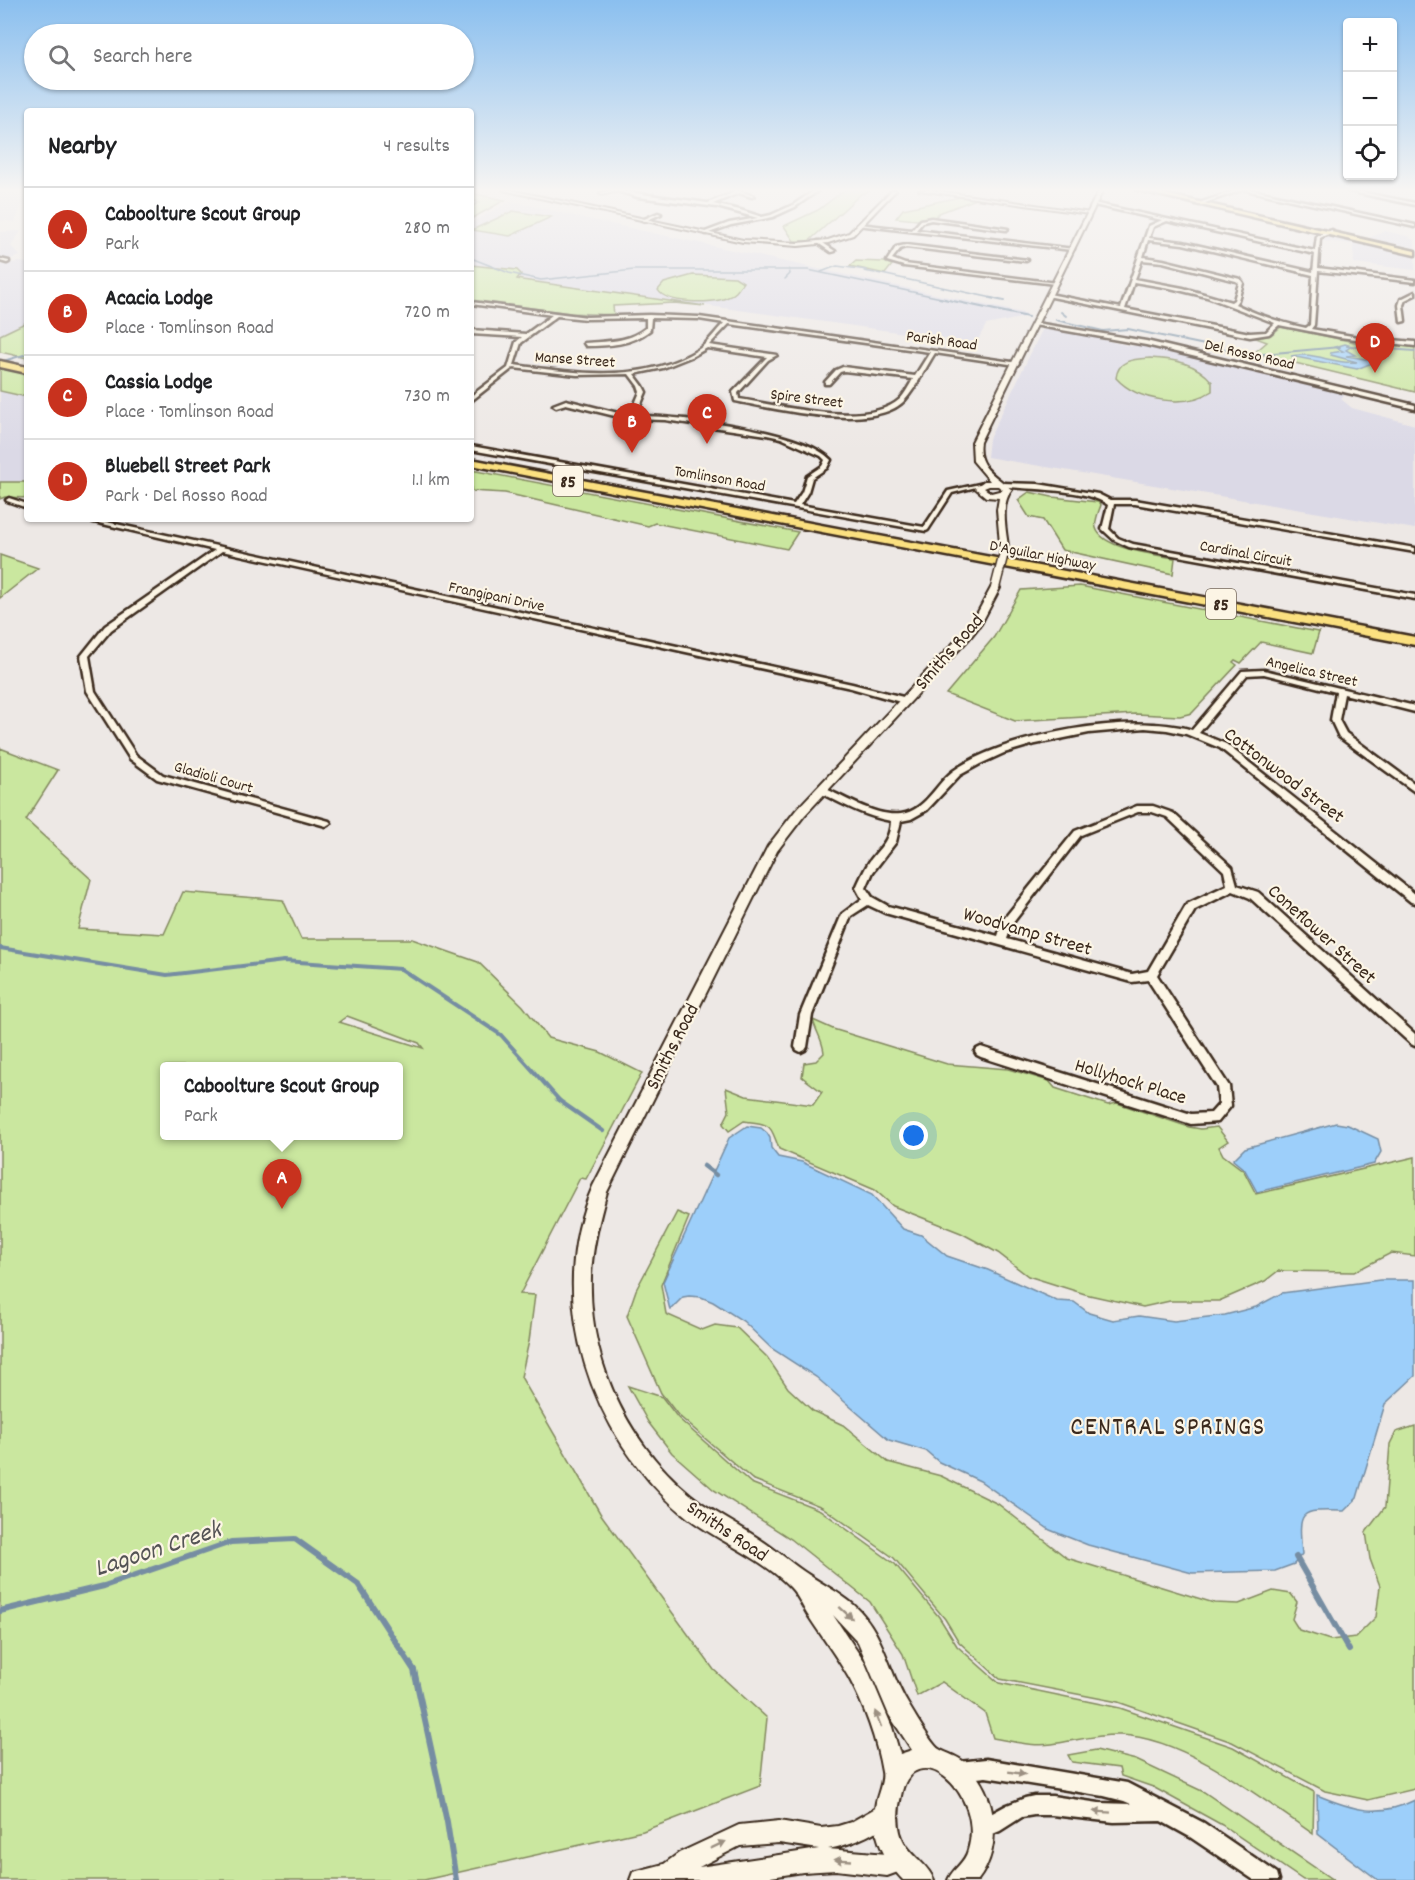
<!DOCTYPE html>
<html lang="en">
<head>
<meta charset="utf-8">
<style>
	:root { --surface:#fff; --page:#f2f2f2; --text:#202124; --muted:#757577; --line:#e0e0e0; --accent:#c8321e }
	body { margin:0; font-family:Dekko,sans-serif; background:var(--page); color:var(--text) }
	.controls { position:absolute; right:18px; top:18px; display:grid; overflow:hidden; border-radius:6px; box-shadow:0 2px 4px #0004 }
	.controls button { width:54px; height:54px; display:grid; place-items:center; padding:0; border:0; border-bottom:2px solid var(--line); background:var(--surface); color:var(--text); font:30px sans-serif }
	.you { position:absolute; left:914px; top:1136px; width:21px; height:21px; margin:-15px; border:4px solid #fff; border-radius:50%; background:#1a73e8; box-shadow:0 0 0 9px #1a73e833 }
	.badge { display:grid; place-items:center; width:39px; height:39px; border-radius:50%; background:var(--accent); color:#fff; font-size:20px; font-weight:700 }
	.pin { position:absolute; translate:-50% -50px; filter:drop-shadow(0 2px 3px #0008) }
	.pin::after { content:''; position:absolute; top:32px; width:21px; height:18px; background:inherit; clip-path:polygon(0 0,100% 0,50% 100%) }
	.popup { position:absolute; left:160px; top:1062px; width:243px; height:78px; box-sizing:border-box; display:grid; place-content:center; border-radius:6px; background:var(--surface); filter:drop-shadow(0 2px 4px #0005); font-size:20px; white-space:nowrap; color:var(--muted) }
	.popup b { font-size:22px; color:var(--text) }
	.popup::after { content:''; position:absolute; left:50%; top:100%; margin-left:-12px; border:12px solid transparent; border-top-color:var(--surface) }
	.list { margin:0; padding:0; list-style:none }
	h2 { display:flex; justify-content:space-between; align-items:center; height:78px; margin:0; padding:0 24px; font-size:26px }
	h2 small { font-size:20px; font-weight:400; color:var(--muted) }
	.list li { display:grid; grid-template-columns:39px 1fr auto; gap:18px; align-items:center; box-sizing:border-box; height:84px; padding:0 24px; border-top:2px solid var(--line) }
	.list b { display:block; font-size:22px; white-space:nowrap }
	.list p { margin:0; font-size:20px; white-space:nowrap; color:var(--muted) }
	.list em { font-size:20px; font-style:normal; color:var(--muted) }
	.icon { flex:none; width:33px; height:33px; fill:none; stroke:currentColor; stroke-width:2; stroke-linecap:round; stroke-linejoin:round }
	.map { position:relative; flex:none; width:1415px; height:1880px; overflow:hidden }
	.search { position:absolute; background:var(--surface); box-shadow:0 2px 4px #0004; left:24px; top:24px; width:450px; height:66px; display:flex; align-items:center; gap:15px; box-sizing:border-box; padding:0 21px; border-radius:33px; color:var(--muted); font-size:22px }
	.panel { position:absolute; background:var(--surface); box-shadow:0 2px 4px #0004; left:24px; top:108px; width:450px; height:414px; border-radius:6px }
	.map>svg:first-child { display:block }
</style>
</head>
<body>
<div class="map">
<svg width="1415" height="1880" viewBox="0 0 1415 1880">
	<rect width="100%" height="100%" fill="#ede8e5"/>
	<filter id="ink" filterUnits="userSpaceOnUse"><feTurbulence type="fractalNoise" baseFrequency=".0167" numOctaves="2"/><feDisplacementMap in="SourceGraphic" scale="12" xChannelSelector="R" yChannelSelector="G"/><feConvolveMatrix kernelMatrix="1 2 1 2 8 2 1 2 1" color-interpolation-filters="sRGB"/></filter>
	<g filter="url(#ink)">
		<g fill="#dbd9e6">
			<path d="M0 190H12L23 202 15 222 0 220Z"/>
			<path d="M511 201 588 219 1027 314 1025 317 986 325 976 343 471 273V223Z"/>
			<path d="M21 231 11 246 20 256 10 259 0 257V232Z"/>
			<path d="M1385 231 1411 237 1409 238 1415 240V248L1369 238Z"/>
			<path d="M1325 237H1335L1415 256V270L1354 263 1353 244 1324 241Z"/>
			<path d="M18 262 27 263V328L0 336V265Z"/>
			<path d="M1053 328 1129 346H1142L1339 392 1344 396 1341 399 1352 408 1415 425V529L987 457 989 439 1042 330Z"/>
			<path d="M0 391 27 397V492L0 496Z"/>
		</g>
		<g fill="#cae79f" stroke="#82885e" stroke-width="1.5" fill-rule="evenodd">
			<path d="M845 190H873L861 194 809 241H794L784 226 818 210Z"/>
			<path d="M471 193 505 200 471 219V207L479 202 471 200Z"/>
			<path d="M965 196 979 198 939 213 935 217 917 220 896 218 903 209Z"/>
			<path d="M513 211 551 217 510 236 472 230Z"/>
			<path d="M856 261 884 262 892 265 885 274 850 266Z"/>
			<path d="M471 265 517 270 521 274 517 279 522 280 705 306 674 303 613 306 614 315 571 313 471 300Z"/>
			<path d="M693 275 735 277 743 282C738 290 735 295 726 298 712 304 666 304 658 290L664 283Z"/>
			<path d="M27 322V358L0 352V335Z"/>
			<path d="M1281 327 1354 342 1415 347V392L1254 353 1267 342 1256 338 1271 335Z"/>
			<path d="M1150 358C1174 359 1197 363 1212 382V391C1185 409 1137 401 1116 378 1118 359 1135 359 1150 358Z"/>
			<path d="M0 367 27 374V397L0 391Z"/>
			<path d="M471 470 798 532 787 549 655 523 648 526 505 493 471 491Z"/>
			<path d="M0 482H27V498L5 497 0 499Z"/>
			<path d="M1029 492 1052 497 1098 502 1101 505C1099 511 1094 521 1096 528 1102 549 1157 555 1175 558L1173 574 1062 550 1043 520 1029 517 1018 500Z"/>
			<path d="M0 555 38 568 0 598Z"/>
			<path d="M1080 586 1318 632H1319L1313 653 1261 642 1241 663 1235 660 1233 662 1237 665 1192 713 1180 716 1136 714 1015 721 946 694 994 637 1021 590Z"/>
			<path d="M0 748 58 770 26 820 91 879 78 929 164 934 183 892 283 900 301 939H412L478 962 523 1006 548 1038 600 1052 642 1073 586 1179 580 1178 520 1294 535 1295 529 1341 521 1377 600 1513 714 1670 767 1718 760 1786 643 1831 424 1880H0ZM347 1016 419 1043 423 1048 339 1022ZM165 1066H399V1136H165Z"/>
			<path d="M813 1020 833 1029 947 1064 1008 1069 1049 1081 1055 1088 1108 1105 1117 1103 1189 1127 1201 1129 1217 1127 1228 1141 1219 1147 1223 1155 1244 1171 1256 1194 1415 1157V1256L1391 1253 1354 1272 1278 1271 1265 1281 1219 1301H1170L1143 1307 1085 1294 1028 1276 998 1253 961 1233 893 1206 875 1190 779 1149C770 1122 770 1125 744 1121L729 1131 723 1124 729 1112 726 1088 746 1096 813 1105 822 1092 802 1077 804 1063 816 1061 824 1053C823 1040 816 1032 813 1020Z"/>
			<path d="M677 1212 689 1217 661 1285 666 1314 702 1330 715 1325 737 1328 767 1357 788 1388 813 1411 843 1425 888 1462 941 1476 998 1504 1067 1558 1214 1603 1239 1604 1273 1591 1291 1594 1297 1602 1292 1619 1299 1630 1330 1640 1356 1637 1376 1617 1380 1586 1370 1559 1366 1532 1385 1507 1390 1444 1396 1432 1415 1426V1789L1368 1800 1325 1791 1232 1742 1118 1702 1000 1679 959 1642 945 1619 894 1558 822 1507 752 1479 678 1415 661 1393 627 1316 636 1290Z"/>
			<path d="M628 1386 662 1397 678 1418 751 1483 820 1510 895 1564 939 1617 957 1646 999 1683 1120 1708 1233 1747 1314 1792 1313 1834C1261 1798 1184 1737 1120 1735 1097 1734 1075 1741 1052 1744 1033 1747 1012 1741 993 1738L985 1713 942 1682 917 1696 903 1654 870 1602 791 1539 714 1490 672 1453 648 1422Z"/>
			<path d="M1096 1750 1136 1760 1204 1792 1333 1880H1303L1222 1825 1153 1787 1121 1776 1119 1768 1072 1762 1068 1755Z"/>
		</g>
		<g fill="#9dcffa" stroke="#768da2" stroke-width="1.5">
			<path d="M1345 344 1352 346 1346 350 1355 355 1346 356 1371 360 1372 363 1357 369 1291 356C1314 351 1334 365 1357 362L1331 355 1330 353 1343 351 1335 347Z"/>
			<path d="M1336 1123 1348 1125 1378 1139 1381 1152 1374 1164 1257 1192 1245 1170 1233 1160 1245 1148Z"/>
			<path d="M747 1126 761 1128 767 1133 770 1138 771 1148 778 1157 802 1162 872 1195 903 1229 921 1235 947 1256 988 1270 1057 1301 1074 1302 1089 1313 1113 1320 1139 1316 1174 1321 1225 1315 1256 1307 1282 1293 1380 1280H1415V1376L1385 1404 1357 1498 1344 1511C1299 1510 1298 1509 1302 1554L1294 1564 1275 1571 1192 1573 1088 1545 1050 1530 980 1481 939 1462 926 1451 889 1440 816 1377 771 1348 743 1321 713 1302 701 1297 689 1296 683 1297 670 1310 663 1282 729 1138Z"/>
			<path d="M1317 1795C1353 1810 1379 1818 1415 1800V1880H1378L1318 1834Z"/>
		</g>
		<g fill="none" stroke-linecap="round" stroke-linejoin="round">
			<g stroke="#768da2" stroke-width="1.5">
				<path d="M471 258 509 273 541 280 634 270H808L946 299"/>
				<path d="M864 271 875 273"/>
				<path d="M821 272 837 266 867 270"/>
				<path d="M877 273 997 299"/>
				<path d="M785 279 790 274 789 269"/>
			</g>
			<g stroke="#768da2" stroke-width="2">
				<path d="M939 298 1028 317"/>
				<path d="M990 298 1004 301"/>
				<path d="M1061 312 1066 316"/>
				<path d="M1056 320 1103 331 1128 329 1253 355 1340 347"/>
				<path d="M1347 346 1415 351"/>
				<path d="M0 362 27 354"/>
			</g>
			<path stroke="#768da2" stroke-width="4" d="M0 948 167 975 284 961 401 969 501 1035 560 1101"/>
			<g stroke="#768da2" stroke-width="4.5">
				<path d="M557 1099 603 1131"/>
				<path d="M704 1166 716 1175"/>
			</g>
			<g stroke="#768da2" stroke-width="6">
				<path d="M1296 1557 1349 1650"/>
				<path d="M0 1611 104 1586 231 1542 295 1539 358 1584 414 1670 447 1822 456 1880"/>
			</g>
			<defs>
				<g id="minor">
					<path d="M613 190 708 203 735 192 730 190H736L754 196 752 197 739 193 713 204 740 210 762 217 771 215 793 205 815 190H819L795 207 773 217 731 225 706 234 705 232 729 223 758 218 717 207 638 197 617 191 602 194 600 193Z"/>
					<path d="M1237 190H1242L1199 205 1196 204Z"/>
					<path d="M1246 190H1253L1415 225V227Z"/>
					<path d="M1344 190H1351L1415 203V205Z"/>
					<path d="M1093 203 1315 251 1317 236 1332 230V232L1320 238 1318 268 1415 280V282L1318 271 1314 325 1311 329 1358 337 1415 342V346L1339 337 1279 325 1269 334 1250 337 1047 296 1049 294 1121 308 1149 226 1162 220 1094 205ZM1167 221 1315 254 1313 272 1183 242 1149 238 1153 227ZM1148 240 1183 244 1313 275 1310 325 1306 328C1281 323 1258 315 1235 304L1238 300 1243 283 1240 279 1163 260 1143 257ZM1142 260 1163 262 1236 281 1239 283 1234 300 1231 302 1183 288 1135 279ZM1134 282 1170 288 1207 297 1275 323 1266 332 1250 333 1125 309Z"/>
					<path d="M658 213 661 214 645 221 642 220Z"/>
					<path d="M931 218 1008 229 1006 230 931 220 923 222 916 230 1074 249 1072 250 857 225 859 224 912 230 921 220Z"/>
					<path d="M818 241H820L835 251 831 252 818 243Z"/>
					<path d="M906 245 1028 260 1026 261 906 247 900 249 892 259 905 264 1057 283 1055 284 904 266 887 261 896 247Z"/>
					<path d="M0 259 9 261V262L7 263 0 261Z"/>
					<path d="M1415 292V295L1405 300 1403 305 1405 321 1401 322 1399 305 1401 299Z"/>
					<path d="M471 302 587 317 649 315 699 317 1019 363 1016 365 935 353C926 367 916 388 905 400 875 433 775 409 735 401L733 392 767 357 707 348 693 356 663 368 634 374 643 386 646 392 640 406 643 416C684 417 804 430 831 460L827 468 812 478 808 492 800 505 924 527 948 491 984 483V485L952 493 928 530 926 531 471 450V446L794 504 802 492 807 476 822 466 825 460 821 456 781 438 767 435 665 420 628 419 624 423 621 421 623 418 566 404 556 407 553 405 566 400 626 415 637 416 634 406 640 392 638 386 629 374 577 375 513 368 471 401V396L508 368 516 342 522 337 471 334V330L526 334 552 315 471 304ZM557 316 587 319 646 318V328C627 343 607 341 584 343L586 346C609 346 631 345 650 330L651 318 699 319 724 323C716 331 708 343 699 349 645 384 574 373 514 365L521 343ZM729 324 930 352 915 376 843 367 836 370 825 382V384H829L840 372 844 371 913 379C909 386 905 394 900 399 867 429 780 405 739 399L738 393 768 360 777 355 709 345Z"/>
					<path d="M1036 323 1146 341 1415 405V409L1146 345 1034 325Z"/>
					<path d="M1003 483 1038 484 1098 494 1110 500H1135L1415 548V552L1135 504H1114L1109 529 1118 538 1133 544 1415 595V599L1129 547 1114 540 1102 529 1108 505C1087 488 1028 490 1001 486L1000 485Z"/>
					<path d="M9 498 27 504V508L7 501 6 500Z"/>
					<path d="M81 519H93L852 684 907 698 908 700 904 703 851 688 222 551 111 630 89 656 95 691 136 755 163 775 329 821 331 823 326 826 157 779 130 759 87 691 81 656 105 626 215 550Z"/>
					<path d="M1264 670 1415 706V712L1344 694 1339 720 1346 733 1415 784V792L1339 737 1331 720 1336 692 1264 674 1247 675 1199 733 1226 744 1415 894V903L1411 902 1220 748 1186 734 1167 730 1145 728 1089 733 1031 745 1004 753 980 764 960 775 927 810 911 819 901 821 896 842 873 872 866 888 872 897 888 906 998 936 1003 920 1075 831 1137 806H1153L1173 813 1232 867 1237 885 1258 892 1415 1034V1046L1411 1044 1250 898 1233 891 1195 910 1157 975 1229 1086 1231 1106 1218 1122 1191 1124 981 1057 977 1055 975 1052 977 1049 981 1047 1191 1114 1211 1113 1219 1104 1217 1087 1148 980 1132 982 885 913 868 905 851 916 812 1015 807 1047 805 1050 801 1052 797 1050 795 1047 800 1015 842 914 862 899 856 888C860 879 864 870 869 862 880 847 890 841 891 821 865 817 841 803 818 792L816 790 818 788H824C846 798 881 820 906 813 927 807 937 783 953 771 1005 734 1131 712 1192 730L1242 671ZM1138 812H1152L1167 817 1224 871 1227 885 1187 904 1148 971 1132 974 1007 939 1012 924 1081 835Z"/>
					<path d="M986 1759 1127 1783 1204 1823 1277 1873 1279 1880H1254L1190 1837 1161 1821 1114 1822 1052 1815H1034L1022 1817 1000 1831 983 1838 976 1836 974 1829 976 1822 1007 1805 1025 1798 1034 1796H1052L1099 1803 1131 1804 1124 1801 1104 1796 986 1777 959 1780 953 1777 950 1771 953 1765 959 1762Z"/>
				</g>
				<g id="tertiary">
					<path d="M503 190H510L743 240 798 243 828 240 849 233 892 190H896L853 235 828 243 798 246 743 242Z"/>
					<path d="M919 190H930L1091 213 1089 214Z"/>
					<path d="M886 1802 893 1805 896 1812C889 1830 848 1846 828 1849L887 1854 901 1849 909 1852 912 1860 909 1868 887 1876 836 1870 803 1872 751 1880H630L633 1872 664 1864 679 1853 739 1825 779 1821 821 1828 838 1826 851 1822ZM779 1843 819 1849 699 1867 740 1846Z"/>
				</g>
				<g id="secondary">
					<path d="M1099 190H1103L980 442C976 468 996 475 1012 490 999 504 1007 535 1009 553L1001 555 997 510 999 498 986 497 975 488 984 481H990L973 461 972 442ZM989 486H998L1003 490 991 493 984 488Z"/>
					<path d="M992 586 1000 588 981 624 969 639 804 816 777 851 607 1192C599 1220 592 1248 591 1277 588 1365 632 1453 703 1504 722 1517 742 1527 761 1540 778 1551 792 1564 809 1575 824 1585 840 1593 854 1605 884 1632 888 1671 908 1704 913 1712 932 1745 939 1749 947 1754 959 1756 966 1764 997 1792 1004 1847 978 1880H948C953 1868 965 1863 968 1850 986 1792 913 1733 901 1796 898 1808 897 1819 900 1832 905 1853 927 1862 934 1880H903C883 1860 870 1830 876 1802 878 1793 884 1780 882 1772 877 1741 864 1705 849 1678 837 1657 822 1637 809 1617 803 1608 798 1595 790 1587 759 1555 715 1541 682 1513 591 1436 543 1299 593 1186L768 846 796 810 961 635 972 623ZM833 1615 858 1642 889 1715 912 1750 900 1754 892 1727 865 1663Z"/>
				</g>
				<path id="primary" d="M1137 190H1147L1415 251V255Z"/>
				<g id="trunk">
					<path d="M0 361 27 367V373L0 367Z"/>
					<path d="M471 459 1415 637V645L471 465Z"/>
				</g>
			</defs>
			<use href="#minor" stroke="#3b2a1e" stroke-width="5"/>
			<use href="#tertiary" stroke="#3b2a1e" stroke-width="4"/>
			<use href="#secondary" stroke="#3b2a1e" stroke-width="4"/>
			<use href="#primary" stroke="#3b2a1e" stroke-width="5"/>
			<use href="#trunk" stroke="#3b2a1e" stroke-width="5"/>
			<use href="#minor" fill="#fcf5e5" fill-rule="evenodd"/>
			<use href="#tertiary" fill="#fcf5e5" fill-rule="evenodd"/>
			<use href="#secondary" fill="#fcf5e5" fill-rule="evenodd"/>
			<use href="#primary" fill="#fbe080" fill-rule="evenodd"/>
			<use href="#trunk" fill="#fbe080" fill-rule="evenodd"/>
			<defs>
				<path id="secondary-bridge" d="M995 588 1004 553"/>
			</defs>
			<use href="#secondary-bridge" stroke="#3b2a1e" stroke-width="11" stroke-linecap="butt"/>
			<use href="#secondary-bridge" stroke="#fcf5e5" stroke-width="8"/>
		</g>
		<defs><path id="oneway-solid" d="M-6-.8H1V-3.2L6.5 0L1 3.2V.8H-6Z" transform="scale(1.5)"/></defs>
		<g fill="#9c9082">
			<use href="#oneway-solid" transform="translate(846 1613) rotate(42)"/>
			<use href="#oneway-solid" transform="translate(878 1719) rotate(-111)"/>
			<use href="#oneway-solid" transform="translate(1017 1773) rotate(9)"/>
			<use href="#oneway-solid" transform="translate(1102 1812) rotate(-176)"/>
			<use href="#oneway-solid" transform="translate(718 1845) rotate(-25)"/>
			<use href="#oneway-solid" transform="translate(843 1860) rotate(-177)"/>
		</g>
	</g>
	<linearGradient id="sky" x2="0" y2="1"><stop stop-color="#8abfef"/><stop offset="0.42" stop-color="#f7f5f3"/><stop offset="1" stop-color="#f7f5f3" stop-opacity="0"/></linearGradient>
	<rect width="1415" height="453" fill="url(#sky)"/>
	<g text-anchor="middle" stroke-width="4.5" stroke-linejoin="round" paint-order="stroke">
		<g font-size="16" fill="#3b2a1e" stroke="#fcf5e5">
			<text transform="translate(942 339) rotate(8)" y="6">Parish Road</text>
			<text transform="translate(1250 353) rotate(13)" y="6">Del Rosso Road</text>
			<text transform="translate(575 358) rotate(4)" y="6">Manse Street</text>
			<text transform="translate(807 397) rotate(7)" y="6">Spire Street</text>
			<text transform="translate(720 477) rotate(10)" y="6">Tomlinson Road</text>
			<text transform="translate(1246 552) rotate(10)" y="6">Cardinal Circuit</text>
			<text transform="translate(1043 554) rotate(11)" y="6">D'Aguilar Highway</text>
			<text transform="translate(497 595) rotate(12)" y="6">Frangipani Drive</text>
			<text transform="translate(1312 670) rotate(13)" y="6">Angelica Street</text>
			<text transform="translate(214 776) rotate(16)" y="6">Gladioli Court</text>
		</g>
		<g fill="#fcf5e5" stroke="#75675a" stroke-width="1.5">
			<rect x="553" y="466" width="30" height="30" rx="4.5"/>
			<rect x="1206" y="589" width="30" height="30" rx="4.5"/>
		</g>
		<g font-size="18" font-weight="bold" fill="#3b2a1e">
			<text x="568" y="487">85</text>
			<text x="1221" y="610">85</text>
		</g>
		<g font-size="20" fill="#3b2a1e" stroke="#fcf5e5">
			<text transform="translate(948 651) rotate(-49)" y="7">Smiths Road</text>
			<text transform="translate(1285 774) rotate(37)" y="7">Cottonwood Street</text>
			<text transform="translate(1028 930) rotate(16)" y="7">Woodvamp Street</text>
			<text transform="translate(1323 933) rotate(42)" y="7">Coneflower Street</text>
			<text transform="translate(671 1046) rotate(-63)" y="7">Smiths Road</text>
			<text transform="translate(1131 1080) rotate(17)" y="7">Hollyhock Place</text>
			<text transform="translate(728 1530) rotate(34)" y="7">Smiths Road</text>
		</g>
		<g font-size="26" letter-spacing="1.5" fill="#3b2a1e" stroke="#fcf5e5">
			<text x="1168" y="1434">CENTRAL SPRINGS</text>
		</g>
		<g font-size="26" font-style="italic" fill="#545355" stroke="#fcf5e5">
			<text transform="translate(157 1547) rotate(-18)" y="9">Lagoon Creek</text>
		</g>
	</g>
</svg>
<div class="controls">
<button>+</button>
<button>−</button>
<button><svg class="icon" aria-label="locate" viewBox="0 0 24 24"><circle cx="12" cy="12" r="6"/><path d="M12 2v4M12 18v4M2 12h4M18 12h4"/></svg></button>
</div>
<div class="you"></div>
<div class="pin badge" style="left:282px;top:1209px">A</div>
<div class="popup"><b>Caboolture Scout Group</b>Park</div>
<div class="pin badge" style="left:632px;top:453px">B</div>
<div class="pin badge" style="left:707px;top:444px">C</div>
<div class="pin badge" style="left:1375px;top:373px">D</div>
<div class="search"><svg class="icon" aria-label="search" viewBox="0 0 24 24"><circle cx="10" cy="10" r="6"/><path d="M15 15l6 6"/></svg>Search here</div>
<section class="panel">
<h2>Nearby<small>4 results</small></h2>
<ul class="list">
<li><span class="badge">A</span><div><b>Caboolture Scout Group</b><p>Park</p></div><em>280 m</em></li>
<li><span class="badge">B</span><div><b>Acacia Lodge</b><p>Place · Tomlinson Road</p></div><em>720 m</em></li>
<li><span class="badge">C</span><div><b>Cassia Lodge</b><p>Place · Tomlinson Road</p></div><em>730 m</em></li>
<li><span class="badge">D</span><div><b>Bluebell Street Park</b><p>Park · Del Rosso Road</p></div><em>1.1 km</em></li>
</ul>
</section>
</div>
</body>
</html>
